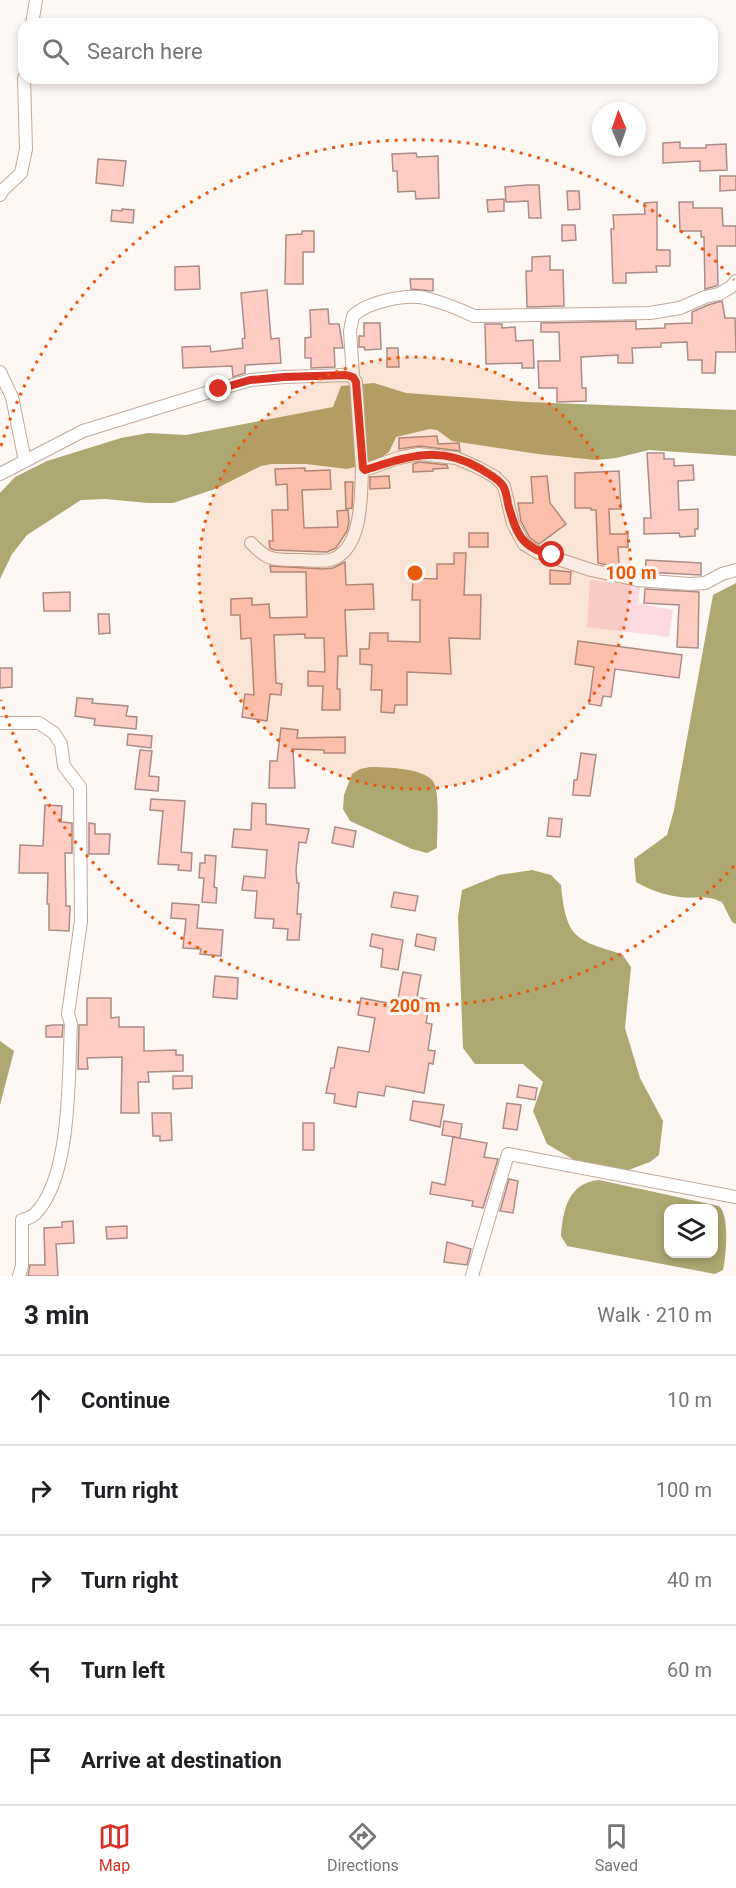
<!DOCTYPE html>
<html lang="en">
<head>
<meta charset="utf-8">
<style>
	:root { --surface:#fff; --page:#f6f6f6; --text:#202124; --muted:#757577; --line:#e0e0e0; --accent:#d93025 }
	body { margin:0; font-family:Roboto,sans-serif; background:var(--page); color:var(--text) }
	.controls { position:absolute; right:18px; bottom:18px; display:grid; overflow:hidden; border-radius:12px; box-shadow:0 3px 9px #0003 }
	.controls button { width:54px; height:54px; display:grid; place-items:center; padding:0; border:0; border-bottom:2px solid var(--line); background:var(--surface); color:var(--text); font:30px sans-serif }
	.compass { position:absolute; left:592px; top:102px; width:54px; height:54px; border-radius:50%; background:var(--surface); box-shadow:0 3px 9px #0003; rotate:358deg }
	.stop { position:absolute; width:18px; height:18px; margin:-14px; border:4px solid #d93025; border-radius:50%; background:#fff }
	.stop.end { background:#d93025; border-color:#fff; box-shadow:0 2px 6px #0008 }
	.list { margin:0; padding:0; list-style:none }
	h2 { display:flex; justify-content:space-between; align-items:center; height:78px; margin:0; padding:0 24px; font-size:26px }
	h2 small { font-size:20px; font-weight:400; color:var(--muted) }
	.list li { display:grid; grid-template-columns:39px 1fr auto; gap:18px; align-items:center; box-sizing:border-box; height:90px; padding:0 24px; border-top:2px solid var(--line) }
	.list b { display:block; font-size:22px; white-space:nowrap }
	.list em { font-size:20px; font-style:normal; color:var(--muted) }
	.icon { flex:none; width:33px; height:33px; fill:none; stroke:currentColor; stroke-width:2; stroke-linecap:round; stroke-linejoin:round }
	.map { position:relative; flex:none; width:736px; height:1276px; overflow:hidden }
	.search { position:absolute; background:var(--surface); box-shadow:0 3px 9px #0003; left:18px; right:18px; top:18px; height:66px; display:flex; align-items:center; gap:15px; box-sizing:border-box; padding:0 21px; border-radius:18px; color:var(--muted); font-size:22px }
	.sheet { height:528px; background:var(--surface) }
	nav { display:flex; justify-content:space-around; align-items:center; box-sizing:border-box; height:84px; border-top:2px solid var(--line); background:var(--surface); font-size:16px; color:var(--muted) }
	nav a { display:grid; justify-items:center; gap:3px }
	nav .on { color:var(--accent) }
	.map>svg:first-child { display:block }
</style>
</head>
<body>
<div class="map">
<svg width="736" height="1276" viewBox="0 0 736 1276">
	<rect width="100%" height="100%" fill="#fcf7f3"/>
	<path fill="#fddadf" d="M590 580 640 587 638 603 673 610 669 637 587 627Z"/>
	<g fill="#ada771" fill-rule="evenodd">
		<path d="M374 383 406 393 526 402 736 410V456L649 450 616 458 596 460 538 454 452 441 437 430 430 429 396 437 389 452 373 463 347 469 306 464H272L261 466 215 489 173 503H148L105 499 81 500 27 535 12 554 0 579V493L15 477 47 461 121 438 148 433 186 435 333 407 341 386Z"/>
		<path d="M736 583V924L732 922 722 902C703 894 699 899 680 897 664 895 650 890 636 882L634 859 667 835 674 810 713 595Z"/>
		<path d="M370 767C385 767 427 768 434 783 440 795 437 834 437 848L427 853 412 849 350 821 343 809 344 795 352 774 360 769Z"/>
		<path d="M532 870 551 875 561 885C566 938 575 940 622 954L631 967 625 1028 640 1078 663 1121 659 1155 650 1162 623 1172 576 1161 547 1144 533 1111 543 1082 523 1064H475L463 1048 458 917 462 890 499 875Z"/>
		<path d="M0 1041 14 1051 0 1105Z"/>
		<path d="M599 1180 719 1206C730 1216 726 1256 723 1270L715 1274 567 1246 561 1236C563 1210 568 1183 599 1180ZM668 1208H714V1254H668Z"/>
	</g>
	<g fill="#feccc2" stroke="#aa8d87" stroke-width="1.5">
		<path d="M680 142V148H706V145L726 144 727 170 700 171V161L663 163V143Z"/>
		<path d="M416 153 417 157 438 156 439 198 416 199 415 191 398 192 397 171H393L392 154Z"/>
		<path d="M98 159 126 161 123 186 96 183Z"/>
		<path d="M720 176H736V190L720 191Z"/>
		<path d="M527 185H539L541 218H529L528 201 506 202 505 187Z"/>
		<path d="M567 191H579L580 209 568 210Z"/>
		<path d="M504 199V211L488 212 487 200Z"/>
		<path d="M657 202V250H670V266H656L657 272 626 273V283H613L611 229H614L613 215 645 214 644 203Z"/>
		<path d="M679 202H693V208H722L723 226H736V246H717L718 285 716 286 705 289 704 237H701V231H680Z"/>
		<path d="M122 209 134 210 133 223 111 221 112 210 122 211Z"/>
		<path d="M562 225H575L576 240 562 241Z"/>
		<path d="M302 231H314V252H303V284H285L286 235 302 234Z"/>
		<path d="M550 256V270H563L564 306 527 307 526 271H532V257Z"/>
		<path d="M199 266 200 289 175 290V267Z"/>
		<path d="M410 279H433V291L411 289Z"/>
		<path d="M267 290 271 339 279 338 281 363 245 365V373L233 377 232 366 183 368 182 347 210 346 211 352 243 348 242 339 245 338 241 293Z"/>
		<path d="M722 301 725 318H735L736 352H716L715 373H702V360H688L687 342 661 343V347L632 348 633 363H618V355L581 357 582 388H586V401L557 402V388H539L538 361H560L559 332H541V323L636 321V329L665 328V324L692 323V312L708 305Z"/>
		<path d="M328 309 329 324H339L343 348H334L335 367 311 368V358H305V338L311 337 310 310Z"/>
		<path d="M364 323H380L381 349 365 350 364 347H359V336H364Z"/>
		<path d="M485 324H502V328L515 327 516 341 533 340 534 368H522V363L486 364Z"/>
		<path d="M387 348H398L399 367H387Z"/>
		<path d="M437 436 438 444 459 443 460 451 420 446 399 449V438Z"/>
		<path d="M647 453H664V459H674V466L693 465 694 480 678 481 679 510 698 509V529H695V536L680 537 679 533 644 534V518H651Z"/>
		<path d="M419 462 447 465 448 468 433 469V471L413 472V464Z"/>
		<path d="M305 468V471L330 470 331 489 302 490 304 528 338 527 337 511 348 510 349 522 347 531 336 548 327 552 274 550 270 548 269 541H273L272 510H288L287 484 276 485 275 469Z"/>
		<path d="M619 471 621 509H609L610 534H628V547H618L619 565 611 566 598 563 596 510H591V508H575V473Z"/>
		<path d="M389 476 390 488 370 489V477Z"/>
		<path d="M547 476 550 503 566 524 539 544 530 538 521 521 518 503H533L531 477Z"/>
		<path d="M345 482H353L352 508 346 509Z"/>
		<rect x="469" y="533" width="19" height="14"/>
		<path d="M454 553H466L464 595H481L480 639 449 638 451 674 407 672V705H395L394 713 381 712 382 690H371L372 665 360 664V649H369L370 633H388V641L420 642V600H412L413 578 437 579V564H454Z"/>
		<path d="M646 560 701 563V575L645 572Z"/>
		<path d="M345 562 346 585 373 584 374 609 345 610 347 656H338L337 689H340V710H322L323 686H308V671L325 672 324 638H305V634L274 635 276 683 282 684 281 695 270 694 267 721 242 717 245 694 254 695 251 638 241 639 240 615H231V599L252 598V605L269 604 270 618 307 617 306 572H271L270 566 323 569 333 568Z"/>
		<path d="M550 570 571 572 570 584H550Z"/>
		<path d="M645 589 699 592 698 648 677 647 679 605 644 603Z"/>
		<path d="M70 592V611H44L43 593Z"/>
		<path d="M98 614H109L110 633 99 634Z"/>
		<path d="M578 641 682 655 679 678 615 669 611 697 603 696 601 706 589 704 594 667 575 664Z"/>
		<path d="M0 668H12V687L0 688Z"/>
		<path d="M77 698 93 699 92 703 128 706 126 716 137 717 136 729 94 725 95 719 75 716Z"/>
		<path d="M281 728 298 730 297 738 345 737V753H324V750L293 749 295 788H269L270 761H277Z"/>
		<path d="M128 734 152 736 151 748 127 745Z"/>
		<path d="M140 750 152 751 149 776 159 777 158 791 135 789Z"/>
		<path d="M581 753 596 755 590 796 573 795 574 780H577Z"/>
		<path d="M151 799 185 801 181 852 192 853 191 871 178 870 179 865 158 864 163 811 150 810Z"/>
		<path d="M252 803 266 804V824L309 829 306 843 299 842 296 870 297 883H299L297 914H301L299 940H287L288 929 273 928 274 919 255 918 257 891 242 890 244 876 265 878 267 850 232 847 234 829 251 830Z"/>
		<path d="M45 805 62 806 61 822 72 823V853H65L66 906H70L69 931 49 930V904H47L48 873H19L20 845 43 846Z"/>
		<path d="M549 818 562 819 560 837 547 836Z"/>
		<path d="M89 823 95 824V834H110L109 854H89Z"/>
		<path d="M335 827 356 831 353 847 332 843Z"/>
		<path d="M205 855 216 856 214 887 217 888 216 903 202 902 204 878H199L200 863H205Z"/>
		<path d="M394 892 418 896 415 911 391 907Z"/>
		<path d="M172 903 199 905 197 928 223 930 221 956 200 954 201 949 183 948 186 919 171 918Z"/>
		<path d="M372 934 403 940 398 970 381 967 383 949 370 946Z"/>
		<path d="M417 934 436 938 434 950 415 946Z"/>
		<path d="M403 972 421 975 417 997 430 1000 426 1023 432 1024 428 1050 435 1051 433 1064 429 1063 424 1093 386 1086 384 1096 358 1092 356 1107 334 1103 335 1094 326 1093 331 1068H334L338 1047 369 1052 375 1018 358 1015 361 998 393 1004 394 998 398 999Z"/>
		<path d="M215 976 238 978 237 999 213 997Z"/>
		<path d="M87 998H111V1018L119 1017V1027H144V1051L176 1050V1055H183V1071L148 1072 149 1082H138L139 1113H121L122 1057 87 1058 88 1069H78L79 1025H87Z"/>
		<path d="M53 1025H63L62 1037H46V1026Z"/>
		<path d="M173 1076H192V1088L173 1089Z"/>
		<path d="M519 1085 537 1088 535 1100 517 1097Z"/>
		<path d="M413 1101 444 1105 440 1127 410 1120Z"/>
		<path d="M507 1103 521 1105 517 1130 503 1128Z"/>
		<path d="M152 1113H171L172 1140 160 1141V1136H153Z"/>
		<path d="M444 1121 462 1124 460 1138 442 1135Z"/>
		<rect x="303" y="1123" width="11" height="27"/>
		<path d="M453 1137 487 1143 484 1157 498 1159 483 1208 472 1206 473 1201 430 1194 432 1182 445 1185Z"/>
		<path d="M509 1179 518 1181 513 1213 500 1211Z"/>
		<path d="M73 1221 74 1243 56 1244 58 1276H28L30 1265H45L44 1228 62 1227V1222Z"/>
		<path d="M127 1226V1238L107 1239 106 1227Z"/>
		<path d="M447 1242 471 1249 467 1265 444 1262Z"/>
	</g>
	<g fill="none" stroke-linecap="round" stroke-linejoin="round">
		<defs>
			<g id="minor">
				<path d="M32 24 36 0"/>
				<path d="M0 195 2 191 21 173 26 149 24 78"/>
				<path d="M0 372 12 397 25 461"/>
				<path d="M353 377 350 331 353 316C367 302 405 294 425 298 442 302 459 309 474 316L650 313 680 308 705 297 719 294 731 287 736 281"/>
				<path d="M0 474 83 431 219 389 251 380 284 377 346 375 353 377 356 382 362 468 365 470 398 458 419 454 456 458 477 467 495 477 504 486 513 524 524 544 537 552 591 570 637 580 690 584 705 583 722 574 736 570"/>
				<path d="M251 543C268 561 274 560 297 560 308 560 320 562 330 560 363 551 361 495 362 468"/>
				<path d="M2 723H39L54 733 61 744 64 766 80 787 81 921 68 1014 71 1024C68 1076 72 1177 35 1214 32 1217 26 1219 22 1220V1266L19 1276"/>
				<path d="M472 1276 508 1154 736 1197"/>
			</g>
		</defs>
		<use href="#minor" stroke="#c2a999" stroke-width="14"/>
		<use href="#minor" stroke="#fff" stroke-width="12"/>
	</g>
	<g fill="none" stroke-linecap="round" stroke-linejoin="round">
		<path stroke="#d93025" stroke-width="8" d="M219 389 250 380 284 377 346 375 353 377 356 382 363 468 365 470C407 457 439 444 481 469 488 474 498 478 503 486 506 490 507 498 508 504 516 533 521 548 552 555"/>
	</g>
	<circle cx="415" cy="573" r="216" fill="#e8590c" fill-opacity=".12"/>
	<g fill="none" stroke="#e8590c" stroke-width="3" stroke-dasharray="3 6">
		<circle cx="415" cy="573" r="216"/>
		<path d="M734 866A433 433 0 0 1 1 700M1 446A433 433 0 0 1 734 280"/>
	</g>
	<circle cx="415" cy="573" r="9" fill="#e8590c" stroke="#fcf7f3" stroke-width="3"/>
	<g font-size="18" text-anchor="middle" font-weight="bold" fill="#e8590c" stroke="#fcf7f3" stroke-width="6" stroke-linejoin="round" paint-order="stroke">
		<text x="631" y="579">100 m</text>
		<text x="415" y="1012">200 m</text>
	</g>
</svg>
<div class="controls">
<button><svg class="icon" aria-label="layers" viewBox="0 0 24 24"><path d="M12 4l9 5-9 5-9-5zM3 14l9 5 9-5"/></svg></button>
</div>
<svg class="compass" viewBox="-18 -18 36 36"><path d="M0-13l5 13h-10z" fill="#e53935"/><path d="M0 13l5-13h-10z" fill="#757577"/></svg>
<div class="stop" style="left:552px;top:555px"></div>
<div class="stop end" style="left:219px;top:389px"></div>
<div class="search"><svg class="icon" aria-label="search" viewBox="0 0 24 24"><circle cx="10" cy="10" r="6"/><path d="M15 15l6 6"/></svg>Search here</div>
</div>
<section class="sheet">
<h2>3 min<small>Walk · 210 m</small></h2>
<ul class="list">
<li><svg class="icon" aria-label="ahead" viewBox="0 0 24 24"><path d="M12 20V5M6 11l6-6 6 6"/></svg><div><b>Continue</b></div><em>10 m</em></li>
<li><svg class="icon" aria-label="right" viewBox="0 0 24 24"><path d="M7 20v-9h11M14 6l5 5-5 5"/></svg><div><b>Turn right</b></div><em>100 m</em></li>
<li><svg class="icon" aria-label="right" viewBox="0 0 24 24"><path d="M7 20v-9h11M14 6l5 5-5 5"/></svg><div><b>Turn right</b></div><em>40 m</em></li>
<li><svg class="icon" aria-label="left" viewBox="0 0 24 24"><path d="M17 20v-9H6M10 6l-5 5 5 5"/></svg><div><b>Turn left</b></div><em>60 m</em></li>
<li><svg class="icon" aria-label="arrive" viewBox="0 0 24 24"><path d="M6 21V4h12l-3 4 3 4H6"/></svg><div><b>Arrive at destination</b></div></li>
</ul>
</section>
<nav>
<a class="on"><svg class="icon" aria-label="map" viewBox="0 0 24 24"><path d="M3 6l6-2 6 2 6-2v14l-6 2-6-2-6 2zM9 4v14M15 6v14"/></svg>Map</a>
<a><svg class="icon" aria-label="directions" viewBox="0 0 24 24"><path d="M12 3l9 9-9 9-9-9zM9 14v-3h6M13 9l2 2-2 2"/></svg>Directions</a>
<a><svg class="icon" aria-label="saved" viewBox="0 0 24 24"><path d="M7 4h10v16l-5-4-5 4z"/></svg>Saved</a>
</nav>
</body>
</html>
